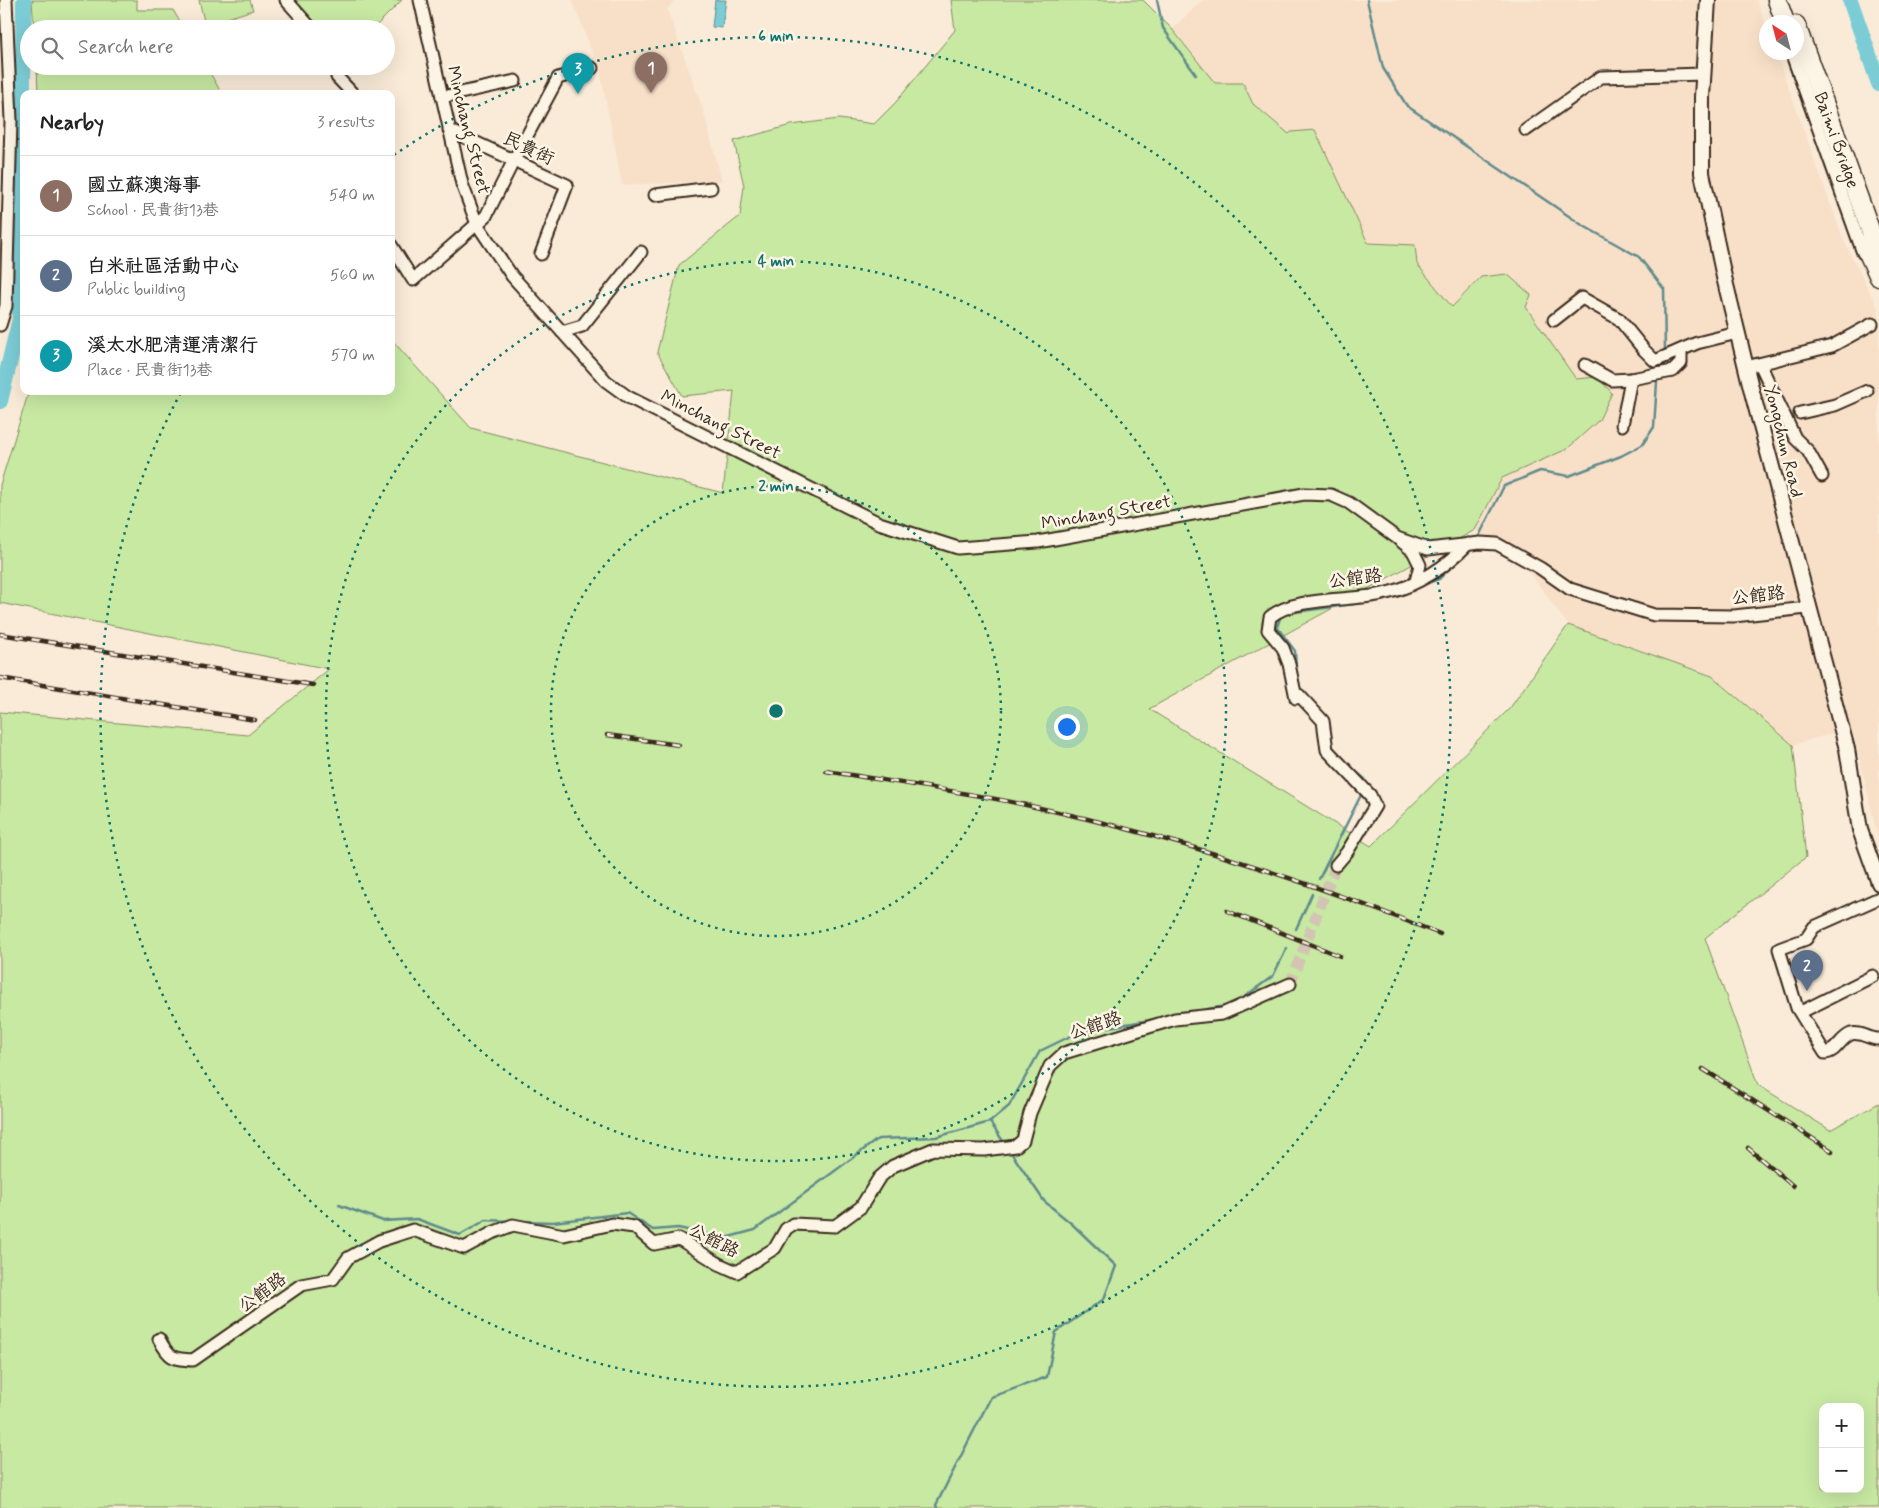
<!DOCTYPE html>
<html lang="en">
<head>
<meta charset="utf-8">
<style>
	:root { --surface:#fff; --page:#f6f6f6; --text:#222; --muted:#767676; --line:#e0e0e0; --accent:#db2777 }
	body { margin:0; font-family:Mynerve,"LXGW WenKai TC",sans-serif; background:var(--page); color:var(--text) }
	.controls { position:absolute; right:15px; bottom:15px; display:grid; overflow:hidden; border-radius:10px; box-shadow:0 5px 20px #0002 }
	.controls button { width:45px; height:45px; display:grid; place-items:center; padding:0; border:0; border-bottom:1px solid var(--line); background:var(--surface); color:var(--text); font:25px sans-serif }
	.compass { position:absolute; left:1759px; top:15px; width:45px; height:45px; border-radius:50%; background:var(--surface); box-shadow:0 5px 20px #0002; rotate:324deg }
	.you { position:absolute; left:1066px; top:726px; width:18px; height:18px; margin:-12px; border:4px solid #fff; border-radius:50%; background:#1a73e8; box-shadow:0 0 0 8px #1a73e833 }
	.badge { display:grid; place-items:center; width:32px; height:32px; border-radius:50%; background:var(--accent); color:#fff; font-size:16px; font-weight:700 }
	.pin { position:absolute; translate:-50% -41px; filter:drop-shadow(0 1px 2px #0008) }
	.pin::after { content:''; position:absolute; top:26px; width:18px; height:15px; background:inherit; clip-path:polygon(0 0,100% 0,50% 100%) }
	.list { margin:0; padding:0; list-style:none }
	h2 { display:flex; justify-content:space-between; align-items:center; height:65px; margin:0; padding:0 20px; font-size:21px }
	h2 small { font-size:16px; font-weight:400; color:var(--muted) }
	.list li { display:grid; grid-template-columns:32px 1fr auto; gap:15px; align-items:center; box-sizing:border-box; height:80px; padding:0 20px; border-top:1px solid var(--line) }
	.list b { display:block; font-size:19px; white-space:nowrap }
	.list p { margin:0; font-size:16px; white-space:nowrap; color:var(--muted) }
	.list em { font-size:16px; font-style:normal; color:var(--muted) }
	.icon { flex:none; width:28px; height:28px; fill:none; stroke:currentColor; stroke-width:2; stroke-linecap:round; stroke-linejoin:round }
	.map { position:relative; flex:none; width:1879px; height:1508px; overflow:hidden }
	.search { position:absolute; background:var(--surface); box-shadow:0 5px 20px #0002; left:20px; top:20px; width:375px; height:55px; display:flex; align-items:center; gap:12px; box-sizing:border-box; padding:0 18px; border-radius:28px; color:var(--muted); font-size:19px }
	.panel { position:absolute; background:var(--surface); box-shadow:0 5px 20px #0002; left:20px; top:90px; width:375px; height:305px; border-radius:10px }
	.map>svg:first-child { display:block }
</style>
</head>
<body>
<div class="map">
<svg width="1879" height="1508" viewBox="0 0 1879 1508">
	<rect width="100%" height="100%" fill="#faebd8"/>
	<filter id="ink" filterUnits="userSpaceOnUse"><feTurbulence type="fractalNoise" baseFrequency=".02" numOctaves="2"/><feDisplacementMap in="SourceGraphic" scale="10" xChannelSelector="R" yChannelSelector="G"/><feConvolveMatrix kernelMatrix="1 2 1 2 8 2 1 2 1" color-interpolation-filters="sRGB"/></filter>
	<g filter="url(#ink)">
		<g fill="#f8e0c8">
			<path d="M572 0H675L667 9 703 109 722 181 622 185 601 76Z"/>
			<path d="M1202 0H1757L1766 26V52L1776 53 1844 241 1879 310V842L1852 728 1793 745 1712 676 1568 625 1529 572 1475 530 1502 478 1567 449 1576 380 1526 306 1481 277 1452 307 1417 264 1415 245 1368 243 1315 131 1289 135 1253 104 1243 83H1215L1172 29Z"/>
		</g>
		<g fill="#c7e9a2" stroke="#818a60" fill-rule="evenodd">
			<path d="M32 0H137V10H173L184 29H34Z"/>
			<path d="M199 0H250L253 10 205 25Z"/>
			<path d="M294 0H402L373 29H319Z"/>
			<path d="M951 0H1143L1172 29 1215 83H1243L1253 104 1289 134 1291 132 1315 130 1368 243 1415 245 1417 264 1452 307 1481 277 1507 274 1531 295 1526 307 1576 379 1597 377 1612 393 1599 420 1567 449 1502 478 1475 530 1149 709 1371 846 1510 708 1568 625 1712 676 1793 745 1806 857 1705 938 1758 1085 1830 1130 1879 1103V1508H0V712L248 735 329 669 0 603V485L29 391H391V339L471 428 723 493 734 391 682 396 657 352 679 265 740 216 744 186 734 141 791 125 839 119 874 124 896 102 955 30ZM1823 1407H1860V1489H1823Z"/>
			<path d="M37 66H206L222 94H38Z"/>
		</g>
		<path fill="#7bccd5" stroke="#618b8c" d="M715 0H726L722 28 712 27Z"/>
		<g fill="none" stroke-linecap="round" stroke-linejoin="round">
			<g stroke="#618b8c" stroke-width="2.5">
				<path d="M1157 0 1163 28 1196 75"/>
				<path d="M1367 0 1383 68 1407 106 1582 225 1639 257 1664 289 1665 352"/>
				<path d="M1478 538 1504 486 1540 471 1569 476 1621 456 1642 445 1654 427 1657 382"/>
				<path d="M1422 585 1439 579 1452 566"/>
				<path d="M1288 613 1362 603"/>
				<path d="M1281 615 1277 627 1295 651 1296 670"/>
				<path d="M1349 766 1365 779"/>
				<path d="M1319 879 1362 793"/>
				<path d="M1296 929 1312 894"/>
				<path d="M1236 1003 1273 976 1287 948"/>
				<path d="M1197 1011 1231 1005"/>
				<path d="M1005 1144 990 1122 1009 1106 1040 1051 1079 1032 1162 1018"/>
				<path d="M339 1205 383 1221 417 1219 460 1235 486 1220 510 1221"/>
				<path d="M521 1221 553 1222 627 1213 653 1230 678 1228 725 1238 755 1230 878 1139 936 1137 990 1122"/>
				<path d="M937 1508 936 1505 991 1397 1047 1377 1056 1332 1104 1299 1116 1266 1072 1224 1044 1201 1010 1151"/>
			</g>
			<g stroke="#7bccd5" stroke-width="16">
				<path d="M1850 0 1879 84"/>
				<path d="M0 401 20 319 24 2"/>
			</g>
			<path stroke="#d4c4b3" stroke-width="11" stroke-dasharray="11 5.5" stroke-linecap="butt" d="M1290 984 1336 865"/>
			<defs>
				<g id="minor">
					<path d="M286 0 312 29"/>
					<path d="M420 0 462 184 477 224 512 276 606 381 628 397 879 523 958 548 1038 542 1304 494 1331 495 1349 503 1397 538 1428 549 1480 543 1497 544 1540 568 1570 589 1654 615 1734 616 1807 608"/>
					<path d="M1791 52 1863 253"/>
					<path d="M336 66 337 77 353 94"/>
					<path d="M442 97 515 81"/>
					<path d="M449 130 567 185 541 254"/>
					<path d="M1526 130 1601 77 1704 74"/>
					<path d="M655 195 711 188"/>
					<path d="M391 245 413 280 486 216 514 160 558 78 592 68"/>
					<path d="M1554 320 1582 298 1619 319 1644 350 1655 361 1697 343 1737 333"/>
					<path d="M0 325 6 306 11 121 6 0"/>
					<path d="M562 332 582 326 641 252"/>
					<path d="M1760 364 1795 438 1808 451 1822 476"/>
					<path d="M1585 365 1612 380 1631 379 1673 371 1681 363V350"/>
					<path d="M1746 367 1832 346 1872 324"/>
					<path d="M1800 413 1835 405 1867 391"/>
					<path d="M1622 425 1631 379"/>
					<path d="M1402 542 1413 551 1420 565 1416 581"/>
					<path d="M1336 865 1347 852 1375 806 1370 795 1327 750 1323 721 1299 695 1296 698 1289 664 1283 648 1268 630 1270 617C1296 595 1355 602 1387 593 1417 586 1447 566 1468 544"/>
					<path d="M1879 898 1814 927 1806 939 1779 949 1797 1008 1825 1053C1836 1053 1840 1038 1851 1034 1861 1031 1870 1040 1879 1039"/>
					<path d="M1801 1012 1873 976"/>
					<path d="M159 1339C169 1358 172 1359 193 1360L301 1285 333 1279 348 1258 379 1241 413 1230 464 1248 492 1233 513 1225 564 1235 612 1224 634 1227 654 1244 679 1239 719 1264 737 1272 775 1248 786 1229 793 1224 835 1226 861 1207 879 1178 893 1166 933 1149 984 1150 1016 1146 1023 1140 1030 1113 1050 1066 1064 1053 1175 1019 1222 1014 1290 984"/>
				</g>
				<path id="tertiary" d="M1708 0 1702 97V173L1724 277 1753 396 1847 749 1860 830 1879 883"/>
				<g id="primary">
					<path d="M1777 0 1785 22"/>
					<path d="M1796 25 1879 254"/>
					<path d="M1864 244 1879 277"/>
				</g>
			</defs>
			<use href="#minor" stroke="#3b2a1e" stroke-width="15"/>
			<use href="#tertiary" stroke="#3b2a1e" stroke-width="18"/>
			<use href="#primary" stroke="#3b2a1e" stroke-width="21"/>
			<use href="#minor" stroke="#fcf5e5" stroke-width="11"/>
			<use href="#tertiary" stroke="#fcf5e5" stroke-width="14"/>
			<use href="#primary" stroke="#fcf5e5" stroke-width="18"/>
			<defs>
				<g id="rail">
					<path d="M0 634 313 685"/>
					<path d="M0 678 255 720"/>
					<path d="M607 735 679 745"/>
					<path d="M826 771C892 782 960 791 1026 805 1168 835 1306 880 1440 934"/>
					<path d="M1227 911 1340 956"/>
					<path d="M1703 1069 1832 1151"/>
					<path d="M1748 1148 1793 1186"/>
				</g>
			</defs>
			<use href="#rail" stroke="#3b2a1e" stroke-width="4.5"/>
			<use href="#rail" stroke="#fcf5e5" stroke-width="2.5" stroke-dasharray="8" stroke-linecap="butt"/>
		</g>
	</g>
	<g fill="none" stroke="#0f766e" stroke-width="2.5" stroke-dasharray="2.5 5">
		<circle cx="776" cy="711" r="225"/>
		<circle cx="776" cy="711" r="450"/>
		<path d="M394 155A675 675 0 1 1 180 394"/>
	</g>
	<g text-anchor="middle" stroke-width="5" stroke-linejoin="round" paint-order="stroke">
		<g font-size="18" fill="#3b2a1e" stroke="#fcf5e5">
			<text transform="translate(469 130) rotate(76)" y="6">Minchang Street</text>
			<text transform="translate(1837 140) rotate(70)" y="6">Baimi Bridge</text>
			<text transform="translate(529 148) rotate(25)" y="6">民貴街</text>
			<text transform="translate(721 424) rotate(27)" y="6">Minchang Street</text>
			<text transform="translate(1784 441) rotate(76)" y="6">Yongchun Road</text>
			<text transform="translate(1106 512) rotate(-10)" y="6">Minchang Street</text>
			<text transform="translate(1355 578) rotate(-7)" y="6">公館路</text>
			<text transform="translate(1758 595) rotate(-6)" y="6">公館路</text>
			<text transform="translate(1095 1025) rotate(-18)" y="6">公館路</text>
			<text transform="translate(714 1240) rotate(27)" y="6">公館路</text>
			<text transform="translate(262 1292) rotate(-36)" y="6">公館路</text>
		</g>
	</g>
	<circle cx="776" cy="711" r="8" fill="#0f766e" stroke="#fcf5e5" stroke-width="2.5"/>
	<g font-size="15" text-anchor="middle" font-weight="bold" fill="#0f766e" stroke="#fcf5e5" stroke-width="5" stroke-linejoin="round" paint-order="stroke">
		<text x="776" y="41">6 min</text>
		<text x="776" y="266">4 min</text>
		<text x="776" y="491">2 min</text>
	</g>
</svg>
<div class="controls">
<button>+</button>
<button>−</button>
</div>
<svg class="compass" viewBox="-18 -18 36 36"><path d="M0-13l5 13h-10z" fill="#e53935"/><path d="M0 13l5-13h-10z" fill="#767676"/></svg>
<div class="you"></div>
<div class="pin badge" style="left:651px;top:93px;background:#8d6e63">1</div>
<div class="pin badge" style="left:1807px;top:991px;background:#5c6f8a">2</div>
<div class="pin badge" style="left:578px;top:94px;background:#0f9aa8">3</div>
<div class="search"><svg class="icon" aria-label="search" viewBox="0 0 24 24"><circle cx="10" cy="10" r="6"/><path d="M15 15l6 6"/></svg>Search here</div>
<section class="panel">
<h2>Nearby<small>3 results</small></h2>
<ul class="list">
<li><span class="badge" style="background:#8d6e63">1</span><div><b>國立蘇澳海事</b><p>School · 民貴街13巷</p></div><em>540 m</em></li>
<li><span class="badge" style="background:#5c6f8a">2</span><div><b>白米社區活動中心</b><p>Public building</p></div><em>560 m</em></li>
<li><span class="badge" style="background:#0f9aa8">3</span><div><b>溪太水肥清運清潔行</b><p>Place · 民貴街13巷</p></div><em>570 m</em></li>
</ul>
</section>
</div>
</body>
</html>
